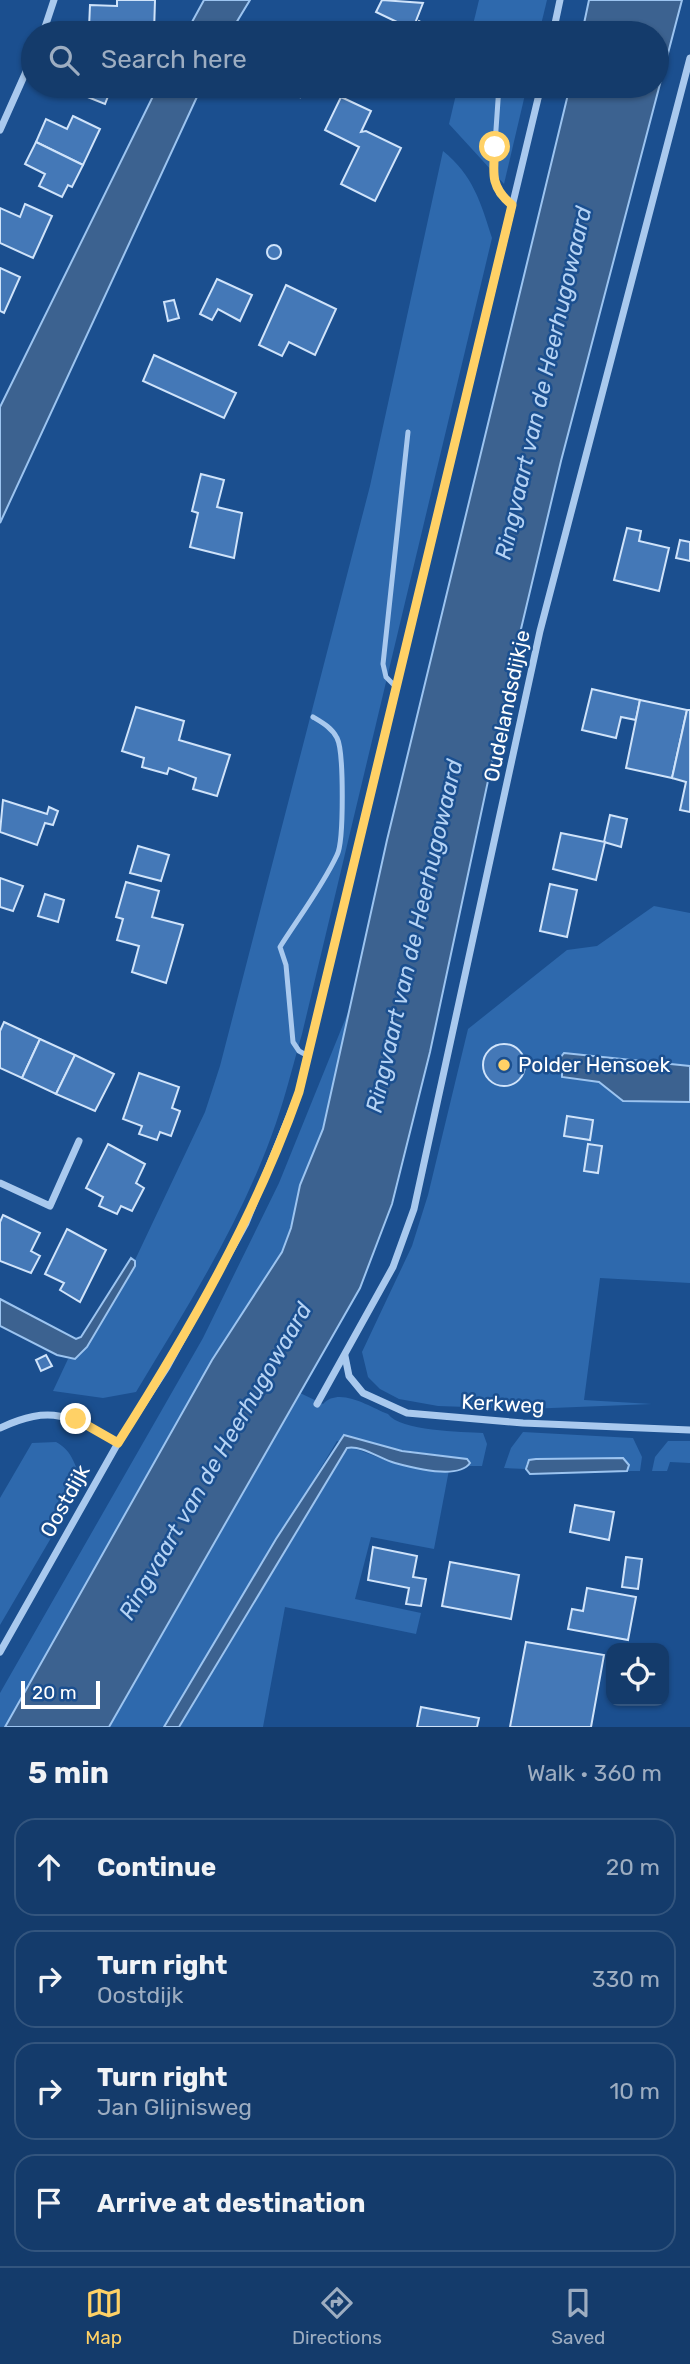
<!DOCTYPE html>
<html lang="en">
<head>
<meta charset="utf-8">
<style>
	:root { --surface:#143b6b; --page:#1d4271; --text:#f1f3f6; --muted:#9dadc1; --line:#33557e; --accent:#ffd166 }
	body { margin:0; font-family:Rubik,sans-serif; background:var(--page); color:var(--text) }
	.controls { position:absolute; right:21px; bottom:21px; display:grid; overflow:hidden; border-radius:14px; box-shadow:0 2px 5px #0004 }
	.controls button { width:63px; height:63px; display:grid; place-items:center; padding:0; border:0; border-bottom:2px solid var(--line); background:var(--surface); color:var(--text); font:35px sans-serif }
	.scale { position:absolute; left:21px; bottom:18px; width:79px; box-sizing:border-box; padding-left:7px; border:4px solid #fff; border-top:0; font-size:19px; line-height:24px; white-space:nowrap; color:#fff; -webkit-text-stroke:5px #1b4f8f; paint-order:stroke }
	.stop { position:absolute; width:21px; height:21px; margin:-16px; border:5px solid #ffd166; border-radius:50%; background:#fff }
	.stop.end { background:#ffd166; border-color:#fff; box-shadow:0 2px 7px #0008 }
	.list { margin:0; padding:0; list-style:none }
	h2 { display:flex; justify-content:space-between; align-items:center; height:91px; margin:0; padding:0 28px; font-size:30px }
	h2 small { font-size:23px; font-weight:400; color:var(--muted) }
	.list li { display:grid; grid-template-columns:46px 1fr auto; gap:21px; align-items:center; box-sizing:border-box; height:98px; margin:0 14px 14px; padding:0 14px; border:2px solid var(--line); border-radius:21px }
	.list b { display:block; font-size:26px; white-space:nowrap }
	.list p { margin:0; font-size:23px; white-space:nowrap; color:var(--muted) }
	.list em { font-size:23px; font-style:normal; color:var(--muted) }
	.icon { flex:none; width:38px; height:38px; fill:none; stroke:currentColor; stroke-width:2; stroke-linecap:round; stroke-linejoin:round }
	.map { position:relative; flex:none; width:690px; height:1727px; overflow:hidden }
	.search { position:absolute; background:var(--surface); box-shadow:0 2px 5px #0004; left:21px; right:21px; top:21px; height:77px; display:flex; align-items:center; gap:18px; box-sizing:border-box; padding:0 24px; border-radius:38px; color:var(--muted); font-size:26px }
	.sheet { height:539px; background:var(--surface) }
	nav { display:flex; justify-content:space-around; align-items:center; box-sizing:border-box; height:98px; border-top:2px solid var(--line); background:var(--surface); font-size:19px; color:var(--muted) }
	nav a { display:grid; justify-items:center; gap:4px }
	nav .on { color:var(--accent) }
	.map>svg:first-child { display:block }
</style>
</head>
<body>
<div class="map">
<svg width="690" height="1727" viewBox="0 0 690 1727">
	<rect width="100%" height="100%" fill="#1b4f8f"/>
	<g fill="#2e69ad">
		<path d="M479 0H547L539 33H471Z"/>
		<path d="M458 86H527L504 184 449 124Z"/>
		<path d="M443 151C473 175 481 203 492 238L302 1034C292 1068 284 1103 271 1137 238 1227 186 1309 136 1392L103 1398 53 1391 68 1359H75L83 1352 135 1266V1260L205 1112 220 1066 370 486Z"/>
		<path d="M654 906 690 913V1066L564 1053 556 1063H551L552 1068 562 1072 563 1077 599 1082 623 1101 690 1102V1283L600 1278 584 1400 652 1404 527 1409 438 1406 399 1399 380 1389 368 1377 362 1352 412 1246 428 1195 468 1029 567 950 597 946Z"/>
		<path d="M353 1000 323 1129 300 1185 291 1228 282 1252 212 1360 5 1727H0V1693L203 1338 279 1183Z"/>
		<path d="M300 1393 323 1404C339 1386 370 1407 388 1414 400 1431 462 1432 483 1433L487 1444 482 1466H469L467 1459 337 1441 164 1727H109Z"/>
		<path d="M523 1432 633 1438 642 1457 640 1471H627L629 1465 623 1458 536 1459 526 1464V1469L504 1468 511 1448Z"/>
		<path d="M668 1441H690V1463L670 1462 667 1471H652L655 1457Z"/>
		<path d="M56 1442C73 1451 76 1467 82 1485L0 1625V1498L32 1443Z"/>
		<path d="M351 1447 393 1463 449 1470 434 1549 371 1537 355 1599 421 1613 416 1634 285 1607 263 1727H179L343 1453Z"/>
	</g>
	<g fill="#3c6290" stroke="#9cc4f0" stroke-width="2">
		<path d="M204 0H250L230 33H186Z"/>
		<path d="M589 0H682L561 461 516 650 430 1052 392 1204 360 1288 109 1727H5L212 1360 282 1252 291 1228 300 1185 323 1129 387 840 570 86H657V33H582Z"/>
		<path d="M158 86H202L0 523V407Z"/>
		<path d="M564 1053 690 1066V1102L623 1101 599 1082 562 1077V1072L552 1068 551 1064 556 1063Z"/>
		<path d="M131 1258 135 1261V1266L87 1347 75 1359 57 1355 0 1326V1299L76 1339 81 1337Z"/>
		<path d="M344 1435 402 1451 467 1459 470 1463C458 1480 413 1468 395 1463 380 1459 362 1445 347 1448L179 1727H164L276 1539Z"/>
		<path d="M623 1458 629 1465 627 1471 530 1474 526 1469 529 1460 536 1459Z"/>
	</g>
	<g fill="#4478b7" stroke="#cfe3fa" stroke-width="2">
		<path d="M117 0H155L154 33 89 28 90 5 117 6Z"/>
		<path d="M382 0 423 3 414 26 416 27 419 21 442 33H391L397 22 376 12Z"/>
		<path d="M60 86H112L105 104Z"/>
		<path d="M279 86H305L300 97Z"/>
		<path d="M341 97 371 111 361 132 366 131 401 148 375 201 341 184 359 147 325 130Z"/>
		<path d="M73 116 100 129 83 165 36 142 46 119 67 129Z"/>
		<path d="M36 142 83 165 72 187 68 185 62 197 39 186 45 174 25 164Z"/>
		<path d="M25 204 52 216 33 258 0 243V208L20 217Z"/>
		<circle cx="274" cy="252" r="7"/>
		<path d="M0 268 20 277 4 313 0 311Z"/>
		<path d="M217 279 252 295 240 321 218 309 212 320 200 314Z"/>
		<path d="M286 285 336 309 315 355 289 342 282 356 259 345Z"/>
		<path d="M174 300 179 318 168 321 164 302Z"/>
		<path d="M154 355 236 393 224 418 143 381Z"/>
		<path d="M201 474 224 480 217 507 242 513 234 558 190 547 198 513 192 511Z"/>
		<path d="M627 528 641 531 639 541 669 548 659 591 614 580Z"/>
		<path d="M680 540 690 542V561L676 558Z"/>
		<path d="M592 689 640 700 636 720 621 717 616 738 582 730Z"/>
		<path d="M640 700 687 710 672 778 626 768Z"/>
		<path d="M136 707 184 721 179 740 230 755 217 796 193 789 196 778 169 768 167 774 142 767 144 758 122 751Z"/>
		<path d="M687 710H690V812L680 810 686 782 672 778Z"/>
		<path d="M3 800 47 814 49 807 58 811 53 825 45 823 37 845 0 832Z"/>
		<path d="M610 815 627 819 621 847 604 842Z"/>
		<path d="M561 833 605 842 596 880 553 869Z"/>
		<path d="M138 846 169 855 161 881 130 873Z"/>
		<path d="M0 878 23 886 13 911 0 907Z"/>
		<path d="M126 882 159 891 152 917 183 925 166 983 132 972 139 946 117 940 123 919 116 917Z"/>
		<path d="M550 884 577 890 567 937 540 931Z"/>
		<path d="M45 894 64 900 58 922 38 916Z"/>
		<path d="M4 1022 40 1039 22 1078 0 1068V1031Z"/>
		<path d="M40 1039 75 1055 56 1094 22 1078Z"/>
		<circle cx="504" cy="1065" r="21"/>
		<path d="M75 1055 114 1074 95 1111 56 1094Z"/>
		<path d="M139 1073 179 1087 172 1108 180 1111 171 1136 160 1132 157 1140 139 1134 142 1126 123 1119Z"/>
		<path d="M567 1116 593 1120 590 1140 564 1136Z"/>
		<path d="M108 1144 145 1164 136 1183 144 1188 132 1211 121 1206 117 1214 99 1206 103 1197 86 1188Z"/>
		<path d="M588 1144 602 1146 598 1173 584 1171Z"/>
		<path d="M3 1215 40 1233 31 1251 40 1256 31 1273 0 1261V1222Z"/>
		<path d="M67 1229 106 1250 80 1302 60 1290 64 1283 45 1274Z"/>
		<path d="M46 1355 52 1366 41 1371 36 1360Z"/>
		<path d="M575 1505 614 1512 609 1540 570 1532Z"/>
		<path d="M373 1547 417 1556 413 1577 426 1579 421 1606 406 1604 409 1588 368 1580Z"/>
		<path d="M626 1557 642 1559 638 1589 622 1587Z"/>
		<path d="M450 1562 519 1575 511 1619 442 1606Z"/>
		<path d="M587 1588 636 1597 628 1640 568 1629 572 1609 583 1611Z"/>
		<path d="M526 1642 604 1655 591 1727H510Z"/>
		<path d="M421 1707 479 1718 477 1727H417Z"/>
	</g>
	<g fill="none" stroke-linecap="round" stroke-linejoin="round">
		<g stroke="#a9c9ee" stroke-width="5">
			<path d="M507 33 508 30"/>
			<path d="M499 86 493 173 499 194 512 205"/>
			<path d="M396 687 386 677 383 664 408 432"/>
			<path d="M308 1056 299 1051 293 1042 286 965 280 947C299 917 322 887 337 855 344 842 344 751 337 738 332 728 323 723 313 717"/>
		</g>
		<g stroke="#a9c9ee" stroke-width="7">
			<path d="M43 33 54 0"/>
			<path d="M553 33 560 0"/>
			<path d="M0 130 33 56"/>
			<path d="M0 1183 50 1206 79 1141"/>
			<path d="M345 1356 349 1376 363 1393 407 1413 523 1423 690 1430"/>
			<path d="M317 1404 393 1267 414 1209 540 631 690 58"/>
			<path d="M0 1428C52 1404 71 1416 118 1443"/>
			<path d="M0 1652 118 1443 167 1367 246 1223 299 1092 541 86"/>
		</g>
	</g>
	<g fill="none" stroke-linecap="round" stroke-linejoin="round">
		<path stroke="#ffd166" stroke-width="9" d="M76 1419 118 1443C189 1331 255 1217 299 1092L512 205C490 187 493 173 495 147"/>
	</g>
	<circle fill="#ffd166" stroke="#1b4f8f" stroke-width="2.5" cx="504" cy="1065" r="7"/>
	<g text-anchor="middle" stroke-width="5" stroke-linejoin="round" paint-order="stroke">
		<g font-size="21" fill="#fff" stroke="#1b4f8f">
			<text transform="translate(507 706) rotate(-78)" y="7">Oudelandsdijkje</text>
			<text transform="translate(503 1404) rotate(3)" y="7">Kerkweg</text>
			<text transform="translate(65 1501) rotate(-61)" y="7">Oostdijk</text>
		</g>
		<g font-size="21" fill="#fff" stroke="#1b4f8f" text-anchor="start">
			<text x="518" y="1072">Polder Hensoek</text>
		</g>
		<g font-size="23" font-style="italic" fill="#b5d3f5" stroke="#1b4f8f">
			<text transform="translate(543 383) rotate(-77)" y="8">Ringvaart van de Heerhugowaard</text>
			<text transform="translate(414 936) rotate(-77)" y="8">Ringvaart van de Heerhugowaard</text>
			<text transform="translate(215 1461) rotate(-60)" y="8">Ringvaart van de Heerhugowaard</text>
		</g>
	</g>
</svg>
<div class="controls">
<button><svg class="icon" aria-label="locate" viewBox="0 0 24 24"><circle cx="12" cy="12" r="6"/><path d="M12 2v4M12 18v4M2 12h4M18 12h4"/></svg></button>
</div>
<div class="scale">20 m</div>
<div class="stop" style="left:495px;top:147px"></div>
<div class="stop end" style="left:76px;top:1419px"></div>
<div class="search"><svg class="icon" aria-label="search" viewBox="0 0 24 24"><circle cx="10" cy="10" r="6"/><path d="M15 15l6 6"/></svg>Search here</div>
</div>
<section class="sheet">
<h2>5 min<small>Walk · 360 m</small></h2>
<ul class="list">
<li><svg class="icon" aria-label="ahead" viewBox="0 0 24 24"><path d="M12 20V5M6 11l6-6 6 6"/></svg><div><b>Continue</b></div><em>20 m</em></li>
<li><svg class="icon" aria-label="right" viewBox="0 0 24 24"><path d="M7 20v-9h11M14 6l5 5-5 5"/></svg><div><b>Turn right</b><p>Oostdijk</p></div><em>330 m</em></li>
<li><svg class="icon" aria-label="right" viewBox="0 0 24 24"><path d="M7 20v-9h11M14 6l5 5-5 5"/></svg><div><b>Turn right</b><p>Jan Glijnisweg</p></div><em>10 m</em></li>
<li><svg class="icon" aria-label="arrive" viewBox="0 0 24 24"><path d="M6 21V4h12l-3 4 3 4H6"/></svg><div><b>Arrive at destination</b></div></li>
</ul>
</section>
<nav>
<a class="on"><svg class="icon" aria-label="map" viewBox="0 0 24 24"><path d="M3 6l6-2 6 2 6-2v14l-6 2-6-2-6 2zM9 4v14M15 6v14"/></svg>Map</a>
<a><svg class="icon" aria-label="directions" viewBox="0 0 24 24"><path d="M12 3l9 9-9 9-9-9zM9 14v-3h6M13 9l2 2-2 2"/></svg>Directions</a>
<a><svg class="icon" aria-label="saved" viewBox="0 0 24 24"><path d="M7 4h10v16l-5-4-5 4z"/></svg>Saved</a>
</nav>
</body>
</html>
